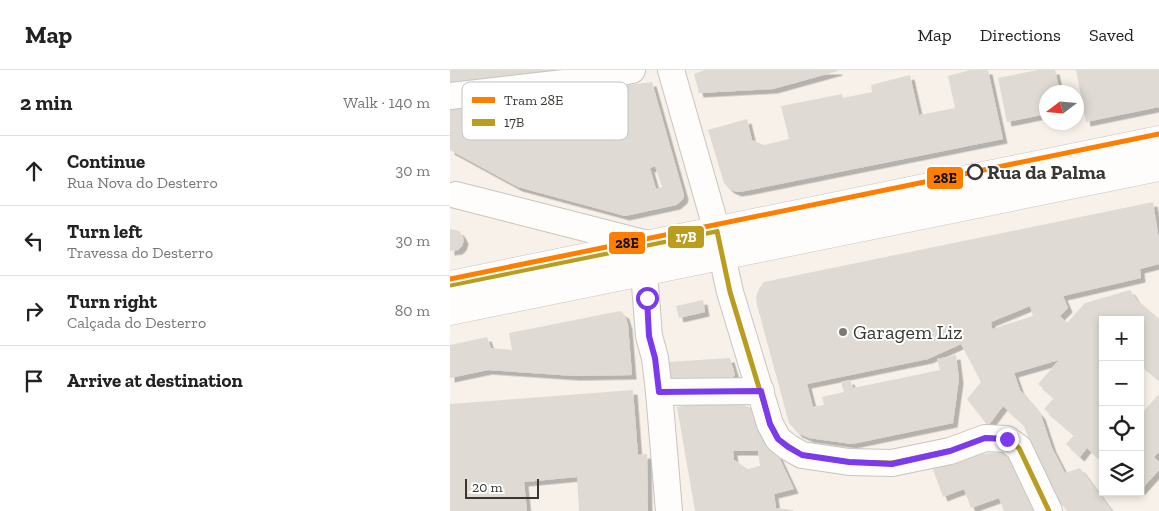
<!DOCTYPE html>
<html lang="en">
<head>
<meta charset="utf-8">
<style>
	:root { --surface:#fff; --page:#f2f2f2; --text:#222; --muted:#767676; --line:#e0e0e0 }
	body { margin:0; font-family:"Zilla Slab",serif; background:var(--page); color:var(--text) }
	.controls { position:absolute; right:15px; bottom:15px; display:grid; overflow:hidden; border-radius:0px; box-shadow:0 2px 8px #0003 }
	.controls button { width:45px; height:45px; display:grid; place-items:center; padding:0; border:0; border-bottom:1px solid var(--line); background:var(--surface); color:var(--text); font:25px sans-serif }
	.compass { position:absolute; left:589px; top:15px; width:45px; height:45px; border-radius:50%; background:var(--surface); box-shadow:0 2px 8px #0003; rotate:254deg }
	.scale { position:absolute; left:15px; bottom:12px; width:74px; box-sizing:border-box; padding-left:5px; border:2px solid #3a3732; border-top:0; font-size:14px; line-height:18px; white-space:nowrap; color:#3a3732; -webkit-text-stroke:4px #fff; paint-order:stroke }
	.stop { position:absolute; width:15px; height:15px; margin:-11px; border:4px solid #7c3aed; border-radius:50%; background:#fff }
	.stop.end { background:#7c3aed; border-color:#fff; box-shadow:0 1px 5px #0008 }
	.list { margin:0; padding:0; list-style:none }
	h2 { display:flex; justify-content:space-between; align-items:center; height:65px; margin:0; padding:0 20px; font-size:21px }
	h2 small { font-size:16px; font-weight:400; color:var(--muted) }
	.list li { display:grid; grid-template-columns:32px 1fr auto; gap:15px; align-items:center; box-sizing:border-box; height:70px; padding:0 20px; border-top:1px solid var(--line) }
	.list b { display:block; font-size:19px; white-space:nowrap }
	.list p { margin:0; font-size:16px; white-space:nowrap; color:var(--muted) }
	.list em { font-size:16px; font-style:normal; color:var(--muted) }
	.icon { flex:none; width:28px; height:28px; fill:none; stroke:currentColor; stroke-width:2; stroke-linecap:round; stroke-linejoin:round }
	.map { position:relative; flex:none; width:709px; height:441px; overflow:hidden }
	header { display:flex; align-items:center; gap:30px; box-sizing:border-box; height:70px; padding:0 25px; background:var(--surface); border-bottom:1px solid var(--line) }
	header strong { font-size:24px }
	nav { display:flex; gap:28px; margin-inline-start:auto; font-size:18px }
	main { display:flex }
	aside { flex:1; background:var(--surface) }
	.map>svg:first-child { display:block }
</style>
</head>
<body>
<header>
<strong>Map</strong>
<nav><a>Map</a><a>Directions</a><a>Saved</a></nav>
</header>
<main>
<aside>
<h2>2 min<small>Walk · 140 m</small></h2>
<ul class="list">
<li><svg class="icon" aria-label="ahead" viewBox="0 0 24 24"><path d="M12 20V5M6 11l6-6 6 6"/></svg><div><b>Continue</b><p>Rua Nova do Desterro</p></div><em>30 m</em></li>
<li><svg class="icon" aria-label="left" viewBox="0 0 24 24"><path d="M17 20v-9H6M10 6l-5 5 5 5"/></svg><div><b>Turn left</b><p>Travessa do Desterro</p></div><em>30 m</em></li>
<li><svg class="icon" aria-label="right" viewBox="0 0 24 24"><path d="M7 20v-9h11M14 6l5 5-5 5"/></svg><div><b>Turn right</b><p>Calçada do Desterro</p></div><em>80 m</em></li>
<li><svg class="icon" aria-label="arrive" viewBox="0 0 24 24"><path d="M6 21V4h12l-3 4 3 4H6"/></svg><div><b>Arrive at destination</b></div></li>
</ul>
</aside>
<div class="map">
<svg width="709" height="441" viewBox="0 0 709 441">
	<defs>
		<filter id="shadow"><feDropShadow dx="4.5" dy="4.5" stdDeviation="0" flood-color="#0004"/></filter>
	</defs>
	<rect width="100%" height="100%" fill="#f7f1ea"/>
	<g fill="#dfdad4" fill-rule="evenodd" filter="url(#shadow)">
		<path d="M0 0H114L0 16Z"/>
		<path d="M255 0H388V1L323 19 249 23 244 4Z"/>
		<path d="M520 0H538L553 69 295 121 287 122 280 119 274 113 258 60 297 49 302 70 314 75 339 69 331 36 392 24 393 28 422 22 421 15 460 5 469 45 505 38 498 6Z"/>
		<path d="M588 0H605L610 22H596V44L557 52 548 8Z"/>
		<path d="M626 0H709V37L636 52Z"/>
		<path d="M202 12 234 125 233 129 226 135 175 146 68 117 0 80V35L100 25ZM156 58 158 65 101 70V66ZM205 96 212 117 206 119 200 98Z"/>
		<path d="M703 132 709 170V194L690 199 691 208 613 226 618 238 610 246 617 253 635 233 680 220 687 230 709 249V310L690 294V250H653V327L649 332 653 335V392L637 378 630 387 616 374 624 365 594 339 604 328 588 314 609 290 564 303 570 320 591 345 602 378 615 403 630 398 662 441H617L598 417 573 354 553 336 538 356 517 329 531 312 511 274 478 289 357 314 363 337 374 335 372 327 394 322 391 312 400 310 403 318 490 300 487 289 506 285 509 309 503 353 402 374 359 368 348 363 339 353 307 235 306 227 309 219 314 212ZM580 236 583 246 542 259 541 252Z"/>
		<path d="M0 159 9 161 12 165 14 170 12 176 8 180 0 181Z"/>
		<path d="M253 230 255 242 229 248 226 236Z"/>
		<path d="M170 241 175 245 178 255 182 305 125 306 38 300 0 308V275L37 267 41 278 62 280 59 263Z"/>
		<path d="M280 288 285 305 275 314 220 312 217 292Z"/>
		<path d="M183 320 188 385 197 384 198 441H129L127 407 74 412 77 441H0V334Z"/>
		<path d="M709 324V382L704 387 709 392V400L690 421V345Z"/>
		<path d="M276 328 304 339 305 354 312 351 344 419 324 424 326 438 343 440V441H245L227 337ZM283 381H308L310 396 298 399 284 390Z"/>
		<path d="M559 382 590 441H554L549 428 521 438 514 419 493 427 482 397 529 384Z"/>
	</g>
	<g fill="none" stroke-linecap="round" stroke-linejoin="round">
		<defs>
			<g id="street">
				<path d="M221 0 267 161"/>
				<path d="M0 26 122 12 182 0"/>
				<path d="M6 125 198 174"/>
				<path d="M272 186 280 222 320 354 328 369 338 377 352 385 399 392 442 393 500 381 535 368 557 369 569 378 599 441"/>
				<path d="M194 202 199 266 205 288 209 322 219 441"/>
				<path d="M209 322 311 321"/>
			</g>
			<g id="primary">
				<path d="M0 215 709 70"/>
				<path d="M0 241 709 97"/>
			</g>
		</defs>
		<use href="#street" stroke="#c9c4bf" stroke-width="28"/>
		<use href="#primary" stroke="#c9c4bf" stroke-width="29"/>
		<use href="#street" stroke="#fefdfc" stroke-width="26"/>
		<use href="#primary" stroke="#fefdfc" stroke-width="28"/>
		<defs>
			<path id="bus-1" d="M0 215 267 161 280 222 320 354 328 369 352 385 399 392 442 393 500 381 535 368 557 369 569 378 599 441"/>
		</defs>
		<use href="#bus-1" stroke="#fff" stroke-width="9"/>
		<use href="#bus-1" stroke="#ba9c1e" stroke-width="5"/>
		<defs>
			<path id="tram-1" d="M0 209 709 64"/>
		</defs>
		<use href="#tram-1" stroke="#fff" stroke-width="9"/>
		<use href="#tram-1" stroke="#ff7e00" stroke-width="5"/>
	</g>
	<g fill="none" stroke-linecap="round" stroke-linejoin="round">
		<path stroke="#7c3aed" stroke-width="6" d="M197 228 199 266 205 288 209 322 311 321 320 354 328 369 338 377 352 385 399 392 442 394 500 381 535 368 557 369"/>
	</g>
	<circle fill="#fff" stroke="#3a3732" stroke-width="2.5" cx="525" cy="102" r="7"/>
	<circle fill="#7c7872" stroke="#fff" stroke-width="2" cx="393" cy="262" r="5"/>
	<g text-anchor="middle" stroke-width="4" stroke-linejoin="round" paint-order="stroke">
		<g font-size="20" font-weight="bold" fill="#3a3732" stroke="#fff" text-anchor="start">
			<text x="537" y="109">Rua da Palma</text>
		</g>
		<g font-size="20" fill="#3a3732" stroke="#fff" text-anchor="start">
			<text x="403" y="269">Garagem Liz</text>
		</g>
	</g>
	<rect x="12" y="12" width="166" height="58" rx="8" fill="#fff" stroke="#c4c3c2" stroke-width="1"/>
	<rect x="22" y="27" width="23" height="6" fill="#ff7e00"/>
	<rect x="22" y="49" width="23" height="7" fill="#ba9c1e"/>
	<g font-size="14" fill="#3a3732">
		<text x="54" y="35">Tram 28E</text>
		<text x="54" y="57">17B</text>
	</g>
	<g stroke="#fff" stroke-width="2">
		<rect x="476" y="96" width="38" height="24" rx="5" fill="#ff7e00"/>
		<rect x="217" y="155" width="38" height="24" rx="5" fill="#ba9c1e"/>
		<rect x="158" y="161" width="38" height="24" rx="5" fill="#ff7e00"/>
	</g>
	<g font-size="14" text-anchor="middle" font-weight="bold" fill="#fff">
		<text x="236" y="172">17B</text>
	</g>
	<g font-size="14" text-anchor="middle" font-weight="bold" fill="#111">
		<text x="495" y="113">28E</text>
		<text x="177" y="178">28E</text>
	</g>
</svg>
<div class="controls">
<button>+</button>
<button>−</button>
<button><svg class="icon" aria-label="locate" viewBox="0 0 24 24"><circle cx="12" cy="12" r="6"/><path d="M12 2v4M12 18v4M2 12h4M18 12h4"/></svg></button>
<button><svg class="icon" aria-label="layers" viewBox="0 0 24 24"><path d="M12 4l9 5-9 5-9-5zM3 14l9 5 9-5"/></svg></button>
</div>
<svg class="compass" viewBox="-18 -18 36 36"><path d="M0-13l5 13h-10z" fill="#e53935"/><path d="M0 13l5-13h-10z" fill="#767676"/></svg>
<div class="scale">20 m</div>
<div class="stop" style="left:197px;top:228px"></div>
<div class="stop end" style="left:557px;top:369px"></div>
</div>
</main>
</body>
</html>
